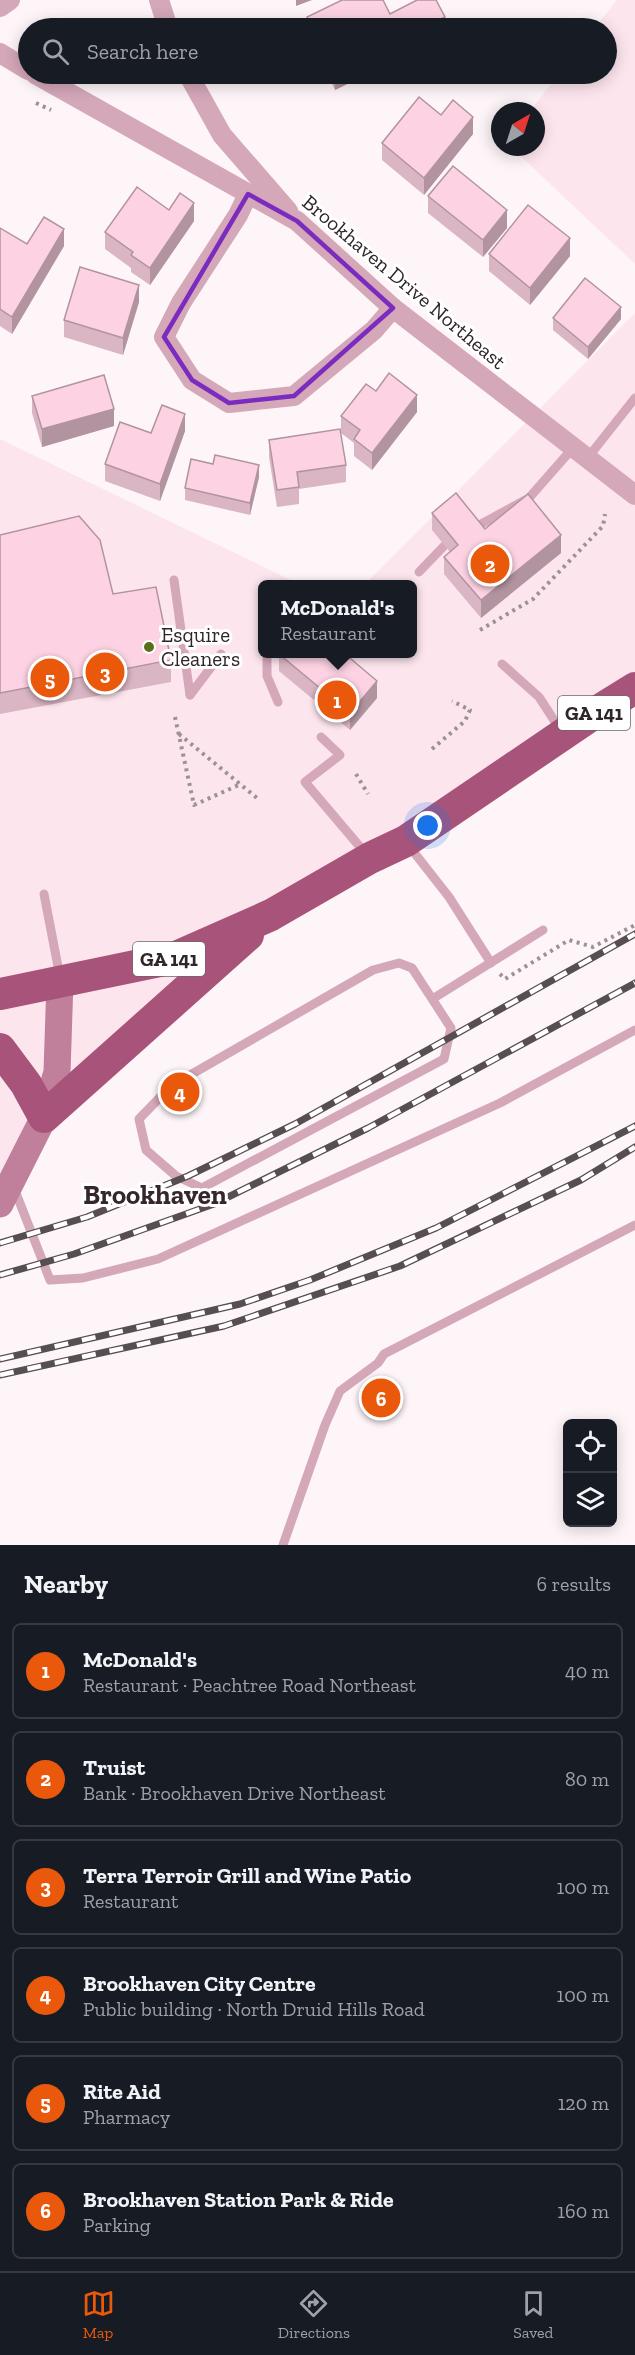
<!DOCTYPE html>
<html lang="en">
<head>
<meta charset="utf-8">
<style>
	:root { --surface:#171b24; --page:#242831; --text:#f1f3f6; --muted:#9ea1a6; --line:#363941; --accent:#ea580c }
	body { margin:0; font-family:"Zilla Slab",serif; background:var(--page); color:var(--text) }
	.controls { position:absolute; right:18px; bottom:18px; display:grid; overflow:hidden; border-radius:9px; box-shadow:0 3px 15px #0003 }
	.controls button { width:54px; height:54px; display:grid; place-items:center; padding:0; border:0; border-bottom:2px solid var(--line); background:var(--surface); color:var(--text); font:30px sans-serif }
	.compass { position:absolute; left:491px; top:102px; width:54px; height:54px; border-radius:50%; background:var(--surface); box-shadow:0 3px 15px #0003; rotate:39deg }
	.you { position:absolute; left:428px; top:826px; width:21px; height:21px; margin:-15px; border:4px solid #fff; border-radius:50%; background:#1a73e8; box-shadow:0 0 0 9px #1a73e833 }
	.badge { display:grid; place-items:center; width:39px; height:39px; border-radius:50%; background:var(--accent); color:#fff; font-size:20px; font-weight:700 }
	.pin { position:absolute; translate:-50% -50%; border:3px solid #fff; box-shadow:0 2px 6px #0006 }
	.popup { position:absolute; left:258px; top:580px; width:159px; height:78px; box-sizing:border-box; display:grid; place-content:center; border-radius:9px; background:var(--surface); filter:drop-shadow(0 2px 4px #0005); font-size:20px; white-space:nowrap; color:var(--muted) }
	.popup b { font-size:22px; color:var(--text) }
	.popup::after { content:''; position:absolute; left:50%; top:100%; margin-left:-12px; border:12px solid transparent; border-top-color:var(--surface) }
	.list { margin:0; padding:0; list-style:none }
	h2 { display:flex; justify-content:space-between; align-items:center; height:78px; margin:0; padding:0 24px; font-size:26px }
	h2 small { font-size:20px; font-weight:400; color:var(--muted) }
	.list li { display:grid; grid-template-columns:39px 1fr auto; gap:18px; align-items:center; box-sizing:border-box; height:96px; margin:0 12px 12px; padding:0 12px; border:2px solid var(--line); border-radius:9px }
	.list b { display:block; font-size:22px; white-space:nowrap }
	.list p { margin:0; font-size:20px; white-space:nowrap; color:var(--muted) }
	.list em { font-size:20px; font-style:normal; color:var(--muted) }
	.icon { flex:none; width:33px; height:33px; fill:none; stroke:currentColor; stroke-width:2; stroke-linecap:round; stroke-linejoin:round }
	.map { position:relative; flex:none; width:635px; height:1545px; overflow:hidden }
	.search { position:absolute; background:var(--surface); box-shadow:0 3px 15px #0003; left:18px; right:18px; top:18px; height:66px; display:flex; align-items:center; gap:15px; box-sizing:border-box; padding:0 21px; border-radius:33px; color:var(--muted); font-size:22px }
	.sheet { height:726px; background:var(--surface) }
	nav { display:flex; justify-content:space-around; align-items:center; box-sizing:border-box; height:84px; border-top:2px solid var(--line); background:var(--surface); font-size:16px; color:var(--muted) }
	nav a { display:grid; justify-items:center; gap:3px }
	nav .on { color:var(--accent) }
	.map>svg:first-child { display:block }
</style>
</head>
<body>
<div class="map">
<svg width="635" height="1545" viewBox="0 0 635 1545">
	<rect width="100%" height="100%" fill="#fef5f8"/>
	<g fill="#fde5ee">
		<path d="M617 0H635V264L511 147H536V111H530L559 74H606V28H595Z"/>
		<path d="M635 313V704L267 934 60 1107 0 1206V439L299 584H262V654H412V584H365Z"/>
	</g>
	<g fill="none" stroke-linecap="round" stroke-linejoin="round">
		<g stroke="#9b9295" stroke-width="4" stroke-dasharray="3 4.5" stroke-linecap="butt">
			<path d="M36 103 51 110"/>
			<path d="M480 630 533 599 603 526 605 514"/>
			<path d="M175 717 194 805 241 784"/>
			<path d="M179 734 257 798"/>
			<path d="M432 749 465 721 470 710 452 701"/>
			<path d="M356 774 368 794"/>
			<path d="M500 974 505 979 569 940 593 947 635 925"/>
		</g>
		<g stroke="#d4a7b9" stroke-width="9">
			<path d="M586 460 635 398"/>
			<path d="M472 529 529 498 572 449"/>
			<path d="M419 572 444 546"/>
			<path d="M174 580 190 695"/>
			<path d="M267 654V676L278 702"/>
			<path d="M502 664 539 697 561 731"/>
			<path d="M190 695 221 654"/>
			<path d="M321 737 340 755 305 782 366 854"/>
			<path d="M409 846 449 897 491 963"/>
			<path d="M44 894 60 977"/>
			<path d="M399 963 412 968 451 1028 444 1059 202 1188 176 1176 146 1150 139 1119 171 1086 373 970Z"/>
			<path d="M434 998 543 930"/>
			<path d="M14 1188 50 1280 83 1278 158 1259 500 1103 635 1030"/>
			<path d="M283 1545 325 1425 340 1391 378 1363 384 1354 635 1225"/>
		</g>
		<g stroke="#d4a7b9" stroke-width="20">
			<path d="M159 0 168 28"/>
			<path d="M0 7 10 0"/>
			<path d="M0 53 28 70"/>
			<path d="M35 74 297 221 393 308 635 495"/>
			<path d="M188 74 222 135 288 211"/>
			<path d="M248 194 238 215 181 303 164 337 192 380 229 403 294 396 374 330 393 308"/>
		</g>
		<path stroke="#c07f9a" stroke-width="27" d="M0 1204 44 1117 57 1072 60 981"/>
		<g stroke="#a8547a" stroke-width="32">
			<path d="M0 994 174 958 271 915 370 858 406 841 593 714 635 688"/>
			<path d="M0 1049 26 1084 44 1117 248 935"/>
		</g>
		<defs>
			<g id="rail">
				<path d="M0 1243 87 1217 188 1176 295 1124 635 934"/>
				<path d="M0 1275 74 1254 214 1204 368 1128 635 983"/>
				<path d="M0 1359 240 1304 310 1280 436 1228 635 1126"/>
				<path d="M0 1375 224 1326 400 1266 581 1180 635 1147"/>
			</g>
		</defs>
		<use href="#rail" stroke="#564e51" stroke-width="7"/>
		<use href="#rail" stroke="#fff" stroke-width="4.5" stroke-dasharray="14" stroke-linecap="butt"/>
	</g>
	<g fill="#dab5c3">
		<path d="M390 14 445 28H307V17Z"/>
		<path d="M327 74H368L335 90Z"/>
		<path d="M441 115 473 134 424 195 382 160V143Z"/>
		<path d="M428 196 507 228 483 257 428 213Z"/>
		<path d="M169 210 194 221 150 285 131 272V268L105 249V232Z"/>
		<path d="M0 228 27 244 64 246 12 334 0 326Z"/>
		<path d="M489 254 570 256 530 305 489 271Z"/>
		<path d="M139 302 123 355 64 337V320Z"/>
		<path d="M553 318 621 319 588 359 553 330Z"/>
		<path d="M376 391 417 412 372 470 354 456V443L341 433V416Z"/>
		<path d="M32 396 114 426 42 447 32 413Z"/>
		<path d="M185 431 160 501 105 481V464L151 433Z"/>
		<path d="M269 440 346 465V482L299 489V504L277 507 269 457Z"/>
		<path d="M213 464 259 477 250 515 185 500V488Z"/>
		<path d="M432 513 485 529 561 553 481 618 444 574V557L450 552 432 530Z"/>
		<path d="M0 535 113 594 171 660V682L0 714Z"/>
		<path d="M279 654 377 698 350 730 279 671Z"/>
	</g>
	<g fill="#b1949f">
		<path d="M296 0H312L296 6Z"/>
		<path d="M445 17V28H423Z"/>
		<path d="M335 74H368L335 90Z"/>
		<path d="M473 117V134L424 195V178Z"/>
		<path d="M194 203V221L150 285V268Z"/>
		<path d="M507 210V228L483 257V240Z"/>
		<path d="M64 229V246L12 334V317Z"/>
		<path d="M570 238V256L530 305V288Z"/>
		<path d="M139 285V302L123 355V338Z"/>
		<path d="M621 307V319L588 359V347Z"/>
		<path d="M417 395V412L372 470V453Z"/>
		<path d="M114 409V426L42 447V429Z"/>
		<path d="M185 414V431L160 501V484Z"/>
		<path d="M259 465V477L250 515V503Z"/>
		<path d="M561 535V553L481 618V600Z"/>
		<path d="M377 681V698L350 730V713Z"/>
	</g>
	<g fill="#fdd3e3" stroke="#b1949f" stroke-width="1.5">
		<path d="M342 0H383L390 14 417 0H436L445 17 423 28H313L307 17Z"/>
		<path d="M419 97 441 115 453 100 473 117 424 178 382 143Z"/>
		<path d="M453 166 507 210 483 240 428 196Z"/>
		<path d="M137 187 169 210 180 193 194 203 150 268 131 255 133 252 105 232Z"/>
		<path d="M528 205 570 238 530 288 489 254Z"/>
		<path d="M44 217 64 229 12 317 0 309V228L27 244Z"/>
		<path d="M80 267 139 285 123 338 64 320Z"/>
		<path d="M585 278 621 307 588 347 553 318Z"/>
		<path d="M389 373 417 395 372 453 354 439 360 430 341 416 366 384 376 391Z"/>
		<path d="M104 375 114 409 42 429 32 396Z"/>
		<path d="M162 405 185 414 160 484 105 464 120 422 151 433Z"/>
		<path d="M340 429 346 465 297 472 299 487 277 490 269 440Z"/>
		<path d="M215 455 259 465 250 503 185 488 191 459 213 464Z"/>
		<path d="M456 493 485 529 528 494 561 535 481 600 444 557 458 545 432 513Z"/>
		<path d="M79 516 100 540 113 594 156 587 171 660 0 693V535Z"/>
		<path d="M279 654H345L377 681 350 713Z"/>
	</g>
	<path fill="none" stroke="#7b2cbf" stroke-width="4.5" stroke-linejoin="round" d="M248 194 297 221 393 308 294 396 229 403 192 380 164 337Z"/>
	<circle fill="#5b6e1c" stroke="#fff" stroke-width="2" cx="149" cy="647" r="6"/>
	<g text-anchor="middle" stroke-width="6" stroke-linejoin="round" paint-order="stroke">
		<g fill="#fff" stroke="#6d6769" stroke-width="1.5">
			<rect x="558" y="696" width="72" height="34" rx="4.5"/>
			<rect x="133" y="942" width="72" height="34" rx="4.5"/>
		</g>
		<g font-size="20" font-weight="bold" fill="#2e2629">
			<text x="594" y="720">GA 141</text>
			<text x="169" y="966">GA 141</text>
		</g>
		<g font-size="21" fill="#2e2629" stroke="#fff">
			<text transform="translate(404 282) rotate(40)" y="7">Brookhaven Drive Northeast</text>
		</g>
		<g font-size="21" fill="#2e2629" stroke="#fff" text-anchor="start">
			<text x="161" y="642">Esquire<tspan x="161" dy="24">Cleaners</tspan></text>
		</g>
		<g font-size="27" font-weight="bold" fill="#35262c" stroke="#fff">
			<text x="155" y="1204">Brookhaven</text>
		</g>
	</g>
</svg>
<div class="controls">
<button><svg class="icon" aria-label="locate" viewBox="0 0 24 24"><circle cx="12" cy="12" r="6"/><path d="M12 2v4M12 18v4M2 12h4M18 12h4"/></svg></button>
<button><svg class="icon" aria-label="layers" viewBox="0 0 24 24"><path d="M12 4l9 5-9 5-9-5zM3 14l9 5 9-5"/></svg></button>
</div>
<svg class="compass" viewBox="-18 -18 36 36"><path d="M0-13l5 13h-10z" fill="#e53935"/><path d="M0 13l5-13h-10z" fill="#9ea1a6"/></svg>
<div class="you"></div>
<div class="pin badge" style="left:337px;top:700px">1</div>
<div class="popup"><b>McDonald's</b>Restaurant</div>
<div class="pin badge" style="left:490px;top:564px">2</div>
<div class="pin badge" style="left:105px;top:672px">3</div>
<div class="pin badge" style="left:180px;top:1092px">4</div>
<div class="pin badge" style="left:50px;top:678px">5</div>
<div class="pin badge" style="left:381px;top:1398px">6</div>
<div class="search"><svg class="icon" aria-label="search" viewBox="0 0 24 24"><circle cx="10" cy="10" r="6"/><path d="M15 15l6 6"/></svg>Search here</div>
</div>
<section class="sheet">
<h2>Nearby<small>6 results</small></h2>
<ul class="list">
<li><span class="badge">1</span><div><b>McDonald's</b><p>Restaurant · Peachtree Road Northeast</p></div><em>40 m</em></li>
<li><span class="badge">2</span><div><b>Truist</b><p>Bank · Brookhaven Drive Northeast</p></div><em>80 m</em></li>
<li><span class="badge">3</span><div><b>Terra Terroir Grill and Wine Patio</b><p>Restaurant</p></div><em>100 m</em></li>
<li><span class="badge">4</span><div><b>Brookhaven City Centre</b><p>Public building · North Druid Hills Road</p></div><em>100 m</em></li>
<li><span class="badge">5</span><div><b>Rite Aid</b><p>Pharmacy</p></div><em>120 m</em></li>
<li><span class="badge">6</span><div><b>Brookhaven Station Park &amp; Ride</b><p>Parking</p></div><em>160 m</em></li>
</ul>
</section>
<nav>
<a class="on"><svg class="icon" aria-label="map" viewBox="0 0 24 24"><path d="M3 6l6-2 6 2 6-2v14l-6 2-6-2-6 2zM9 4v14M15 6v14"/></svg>Map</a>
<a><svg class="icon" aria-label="directions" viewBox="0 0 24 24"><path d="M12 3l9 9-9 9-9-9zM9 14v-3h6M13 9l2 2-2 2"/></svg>Directions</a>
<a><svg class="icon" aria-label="saved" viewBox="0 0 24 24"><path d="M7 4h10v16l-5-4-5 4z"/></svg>Saved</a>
</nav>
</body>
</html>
